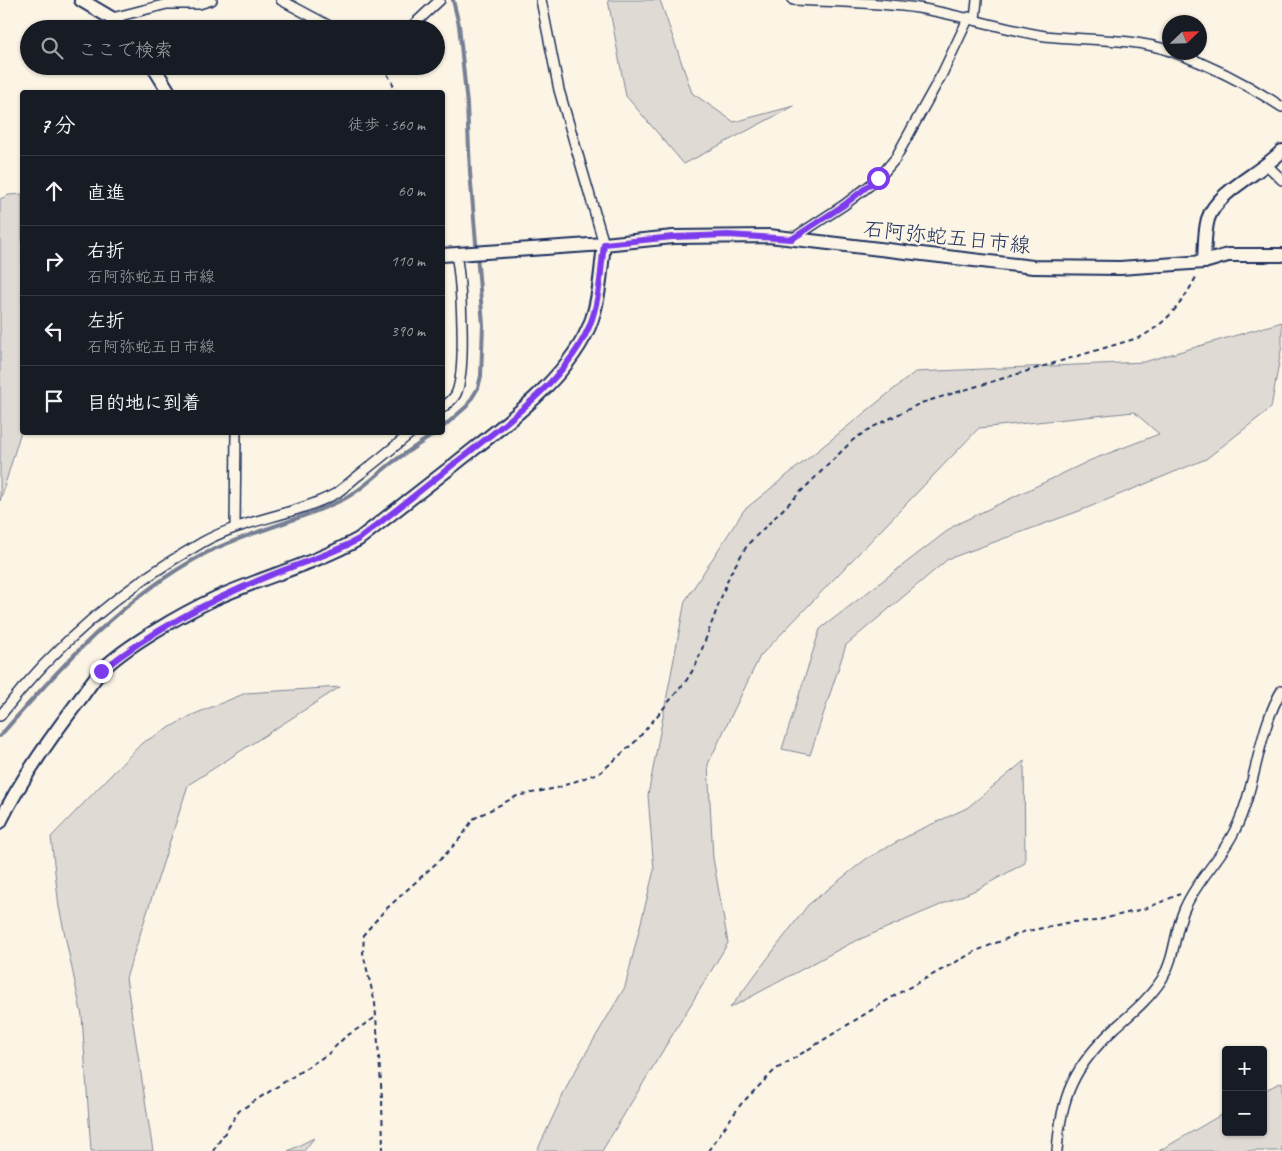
<!DOCTYPE html>
<html lang="ja">
<head>
<meta charset="utf-8">
<style>
	:root { --surface:#171b24; --page:#242831; --text:#f1f3f6; --muted:#9ea1a6; --line:#363941 }
	body { margin:0; font-family:Caveat,"Klee One",sans-serif; background:var(--page); color:var(--text) }
	.controls { position:absolute; right:15px; bottom:15px; display:grid; overflow:hidden; border-radius:5px; box-shadow:0 1px 4px #0004 }
	.controls button { width:45px; height:45px; display:grid; place-items:center; padding:0; border:0; border-bottom:1px solid var(--line); background:var(--surface); color:var(--text); font:25px sans-serif }
	.compass { position:absolute; left:1162px; top:15px; width:45px; height:45px; border-radius:50%; background:var(--surface); box-shadow:0 1px 4px #0004; rotate:67deg }
	.stop { position:absolute; width:15px; height:15px; margin:-11px; border:4px solid #7c3aed; border-radius:50%; background:#fff }
	.stop.end { background:#7c3aed; border-color:#fff; box-shadow:0 1px 5px #0008 }
	.list { margin:0; padding:0; list-style:none }
	h2 { display:flex; justify-content:space-between; align-items:center; height:65px; margin:0; padding:0 20px; font-size:21px }
	h2 small { font-size:16px; font-weight:400; color:var(--muted) }
	.list li { display:grid; grid-template-columns:32px 1fr auto; gap:15px; align-items:center; box-sizing:border-box; height:70px; padding:0 20px; border-top:1px solid var(--line) }
	.list b { display:block; font-size:19px; white-space:nowrap }
	.list p { margin:0; font-size:16px; white-space:nowrap; color:var(--muted) }
	.list em { font-size:16px; font-style:normal; color:var(--muted) }
	.icon { flex:none; width:28px; height:28px; fill:none; stroke:currentColor; stroke-width:2; stroke-linecap:round; stroke-linejoin:round }
	.map { position:relative; flex:none; width:1282px; height:1151px; overflow:hidden }
	.search { position:absolute; background:var(--surface); box-shadow:0 1px 4px #0004; left:20px; top:20px; width:425px; height:55px; display:flex; align-items:center; gap:12px; box-sizing:border-box; padding:0 18px; border-radius:28px; color:var(--muted); font-size:19px }
	.panel { position:absolute; background:var(--surface); box-shadow:0 1px 4px #0004; left:20px; top:90px; width:425px; height:345px; border-radius:5px }
	.map>svg:first-child { display:block }
</style>
</head>
<body>
<div class="map">
<svg width="1282" height="1151" viewBox="0 0 1282 1151">
	<rect width="100%" height="100%" fill="#fcf5e5"/>
	<filter id="ink" filterUnits="userSpaceOnUse"><feTurbulence type="fractalNoise" baseFrequency=".02" numOctaves="2"/><feDisplacementMap in="SourceGraphic" scale="10" xChannelSelector="R" yChannelSelector="G"/><feConvolveMatrix kernelMatrix="1 2 1 2 8 2 1 2 1" color-interpolation-filters="sRGB"/></filter>
	<g filter="url(#ink)">
		<g fill="#dfdbd4" stroke="#7d8599">
			<path d="M608 0H660L692 93 734 122 794 106 684 164 626 96Z"/>
			<path d="M22 194V428L0 501V199L9 195Z"/>
			<path d="M1282 322V345L1271 408 1206 459 1082 510 948 559 846 645 810 755 782 749 820 629 955 525 1091 460 1159 434 1134 412 979 428 760 656 708 764 713 858 728 943 602 1151H537L570 1080 625 987 654 870 648 795 685 601 744 510 915 372 1144 362Z"/>
			<path d="M340 687 188 785 126 978 153 1151H91L82 1016 59 907 51 837 142 743 192 715 246 693Z"/>
			<path d="M1024 761 1025 863 978 889 851 943 730 1008 808 905 866 859 917 831 967 808Z"/>
			<path d="M1282 1082V1151H1159L1226 1112V1132H1263V1091Z"/>
			<path d="M314 1138 304 1151H288Z"/>
		</g>
		<g fill="none" stroke-linecap="round" stroke-linejoin="round">
			<g stroke="#767f94" stroke-width="4">
				<path d="M442 428 467 406 478 388 481 376 483 325 470 172 467 105 459 25 453 0"/>
				<path d="M0 736C60 667 124 596 206 553 250 531 300 521 344 499 362 490 377 474 393 462 407 452 422 442 437 432"/>
			</g>
			<defs>
				<g id="street">
					<path d="M281 0 335 29"/>
					<path d="M541 0 559 90 604 244"/>
					<path d="M793 0C835 2 877 2 918 8 961 15 1002 29 1045 36 1086 41 1131 37 1170 51"/>
					<path d="M112 18 167 4H199L212 0"/>
					<path d="M975 19 977 0"/>
					<path d="M409 29 440 0"/>
					<path d="M1173 52C1213 66 1247 84 1282 107"/>
					<path d="M1267 165 1282 180"/>
					<path d="M792 239 844 205 878 179 895 159 942 74 969 17"/>
					<path d="M442 408C447 404 453 400 456 394 467 371 461 281 456 254"/>
					<path d="M235 527 236 432"/>
					<path d="M0 716C56 643 123 587 203 542 244 519 293 516 335 494 343 489 351 481 359 475 377 461 394 447 412 432"/>
					<path d="M1057 1151C1061 1096 1074 1066 1115 1028 1132 1013 1150 998 1162 979 1175 958 1174 933 1184 910 1196 881 1221 859 1235 830 1256 789 1258 729 1282 690"/>
				</g>
				<g id="secondary">
					<path d="M81 0 113 19 125 29"/>
					<path d="M153 66 169 92"/>
					<path d="M442 255 604 244"/>
					<path d="M1204 262 1228 255H1282"/>
					<path d="M0 822C20 781 46 744 74 707 83 696 91 682 101 671 125 646 184 613 216 598 263 577 314 564 359 539 391 514 423 489 455 464 500 428 573 376 592 319 600 295 601 269 604 244L673 237 769 236 1033 267 1120 268 1204 262C1205 248 1204 233 1208 219 1217 191 1261 173 1282 151"/>
				</g>
			</defs>
			<use href="#street" stroke="#1b2f5e" stroke-width="12"/>
			<use href="#secondary" stroke="#1b2f5e" stroke-width="16"/>
			<g stroke="#1b2f5e" stroke-width="2" stroke-dasharray="5 4" stroke-linecap="butt">
				<path d="M383 66 397 92"/>
				<path d="M213 1151 239 1111 328 1054 345 1037 376 1017"/>
				<path d="M383 1151 382 1098 375 1003 363 953 364 934 384 911 444 856 463 835 473 819 517 796 557 788 601 772 637 740 686 681 696 665 730 574 748 544 853 440 871 428 921 403 1141 337C1168 322 1184 301 1197 275"/>
				<path d="M708 1151 741 1104 775 1070 899 993 976 951 1023 932 1071 922 1095 921 1147 908 1180 894"/>
			</g>
			<use href="#street" stroke="#fcf5e5" stroke-width="9"/>
			<use href="#secondary" stroke="#fcf5e5" stroke-width="12"/>
		</g>
	</g>
	<g fill="none" stroke-linecap="round" stroke-linejoin="round" filter="url(#ink)">
		<path stroke="#7c3aed" stroke-width="6" d="M101 671C154 629 208 601 271 575 301 563 330 555 359 539 391 514 423 489 455 463 500 428 573 376 592 319 600 295 601 269 604 244L673 237 728 235 792 239 844 205 878 178"/>
	</g>
	<g text-anchor="middle" stroke-width="4.5" stroke-linejoin="round" paint-order="stroke">
		<g font-size="21" fill="#1b2f5e" stroke="#fcf5e5">
			<text transform="translate(947 237) rotate(6)" y="7">石阿弥蛇五日市線</text>
		</g>
	</g>
</svg>
<div class="controls">
<button>+</button>
<button>−</button>
</div>
<svg class="compass" viewBox="-18 -18 36 36"><path d="M0-13l5 13h-10z" fill="#e53935"/><path d="M0 13l5-13h-10z" fill="#9ea1a6"/></svg>
<div class="stop" style="left:878px;top:178px"></div>
<div class="stop end" style="left:101px;top:671px"></div>
<div class="search"><svg class="icon" aria-label="search" viewBox="0 0 24 24"><circle cx="10" cy="10" r="6"/><path d="M15 15l6 6"/></svg>ここで検索</div>
<section class="panel">
<h2>7 分<small>徒歩 · 560 m</small></h2>
<ul class="list">
<li><svg class="icon" aria-label="ahead" viewBox="0 0 24 24"><path d="M12 20V5M6 11l6-6 6 6"/></svg><div><b>直進</b></div><em>60 m</em></li>
<li><svg class="icon" aria-label="right" viewBox="0 0 24 24"><path d="M7 20v-9h11M14 6l5 5-5 5"/></svg><div><b>右折</b><p>石阿弥蛇五日市線</p></div><em>110 m</em></li>
<li><svg class="icon" aria-label="left" viewBox="0 0 24 24"><path d="M17 20v-9H6M10 6l-5 5 5 5"/></svg><div><b>左折</b><p>石阿弥蛇五日市線</p></div><em>390 m</em></li>
<li><svg class="icon" aria-label="arrive" viewBox="0 0 24 24"><path d="M6 21V4h12l-3 4 3 4H6"/></svg><div><b>目的地に到着</b></div></li>
</ul>
</section>
</div>
</body>
</html>
